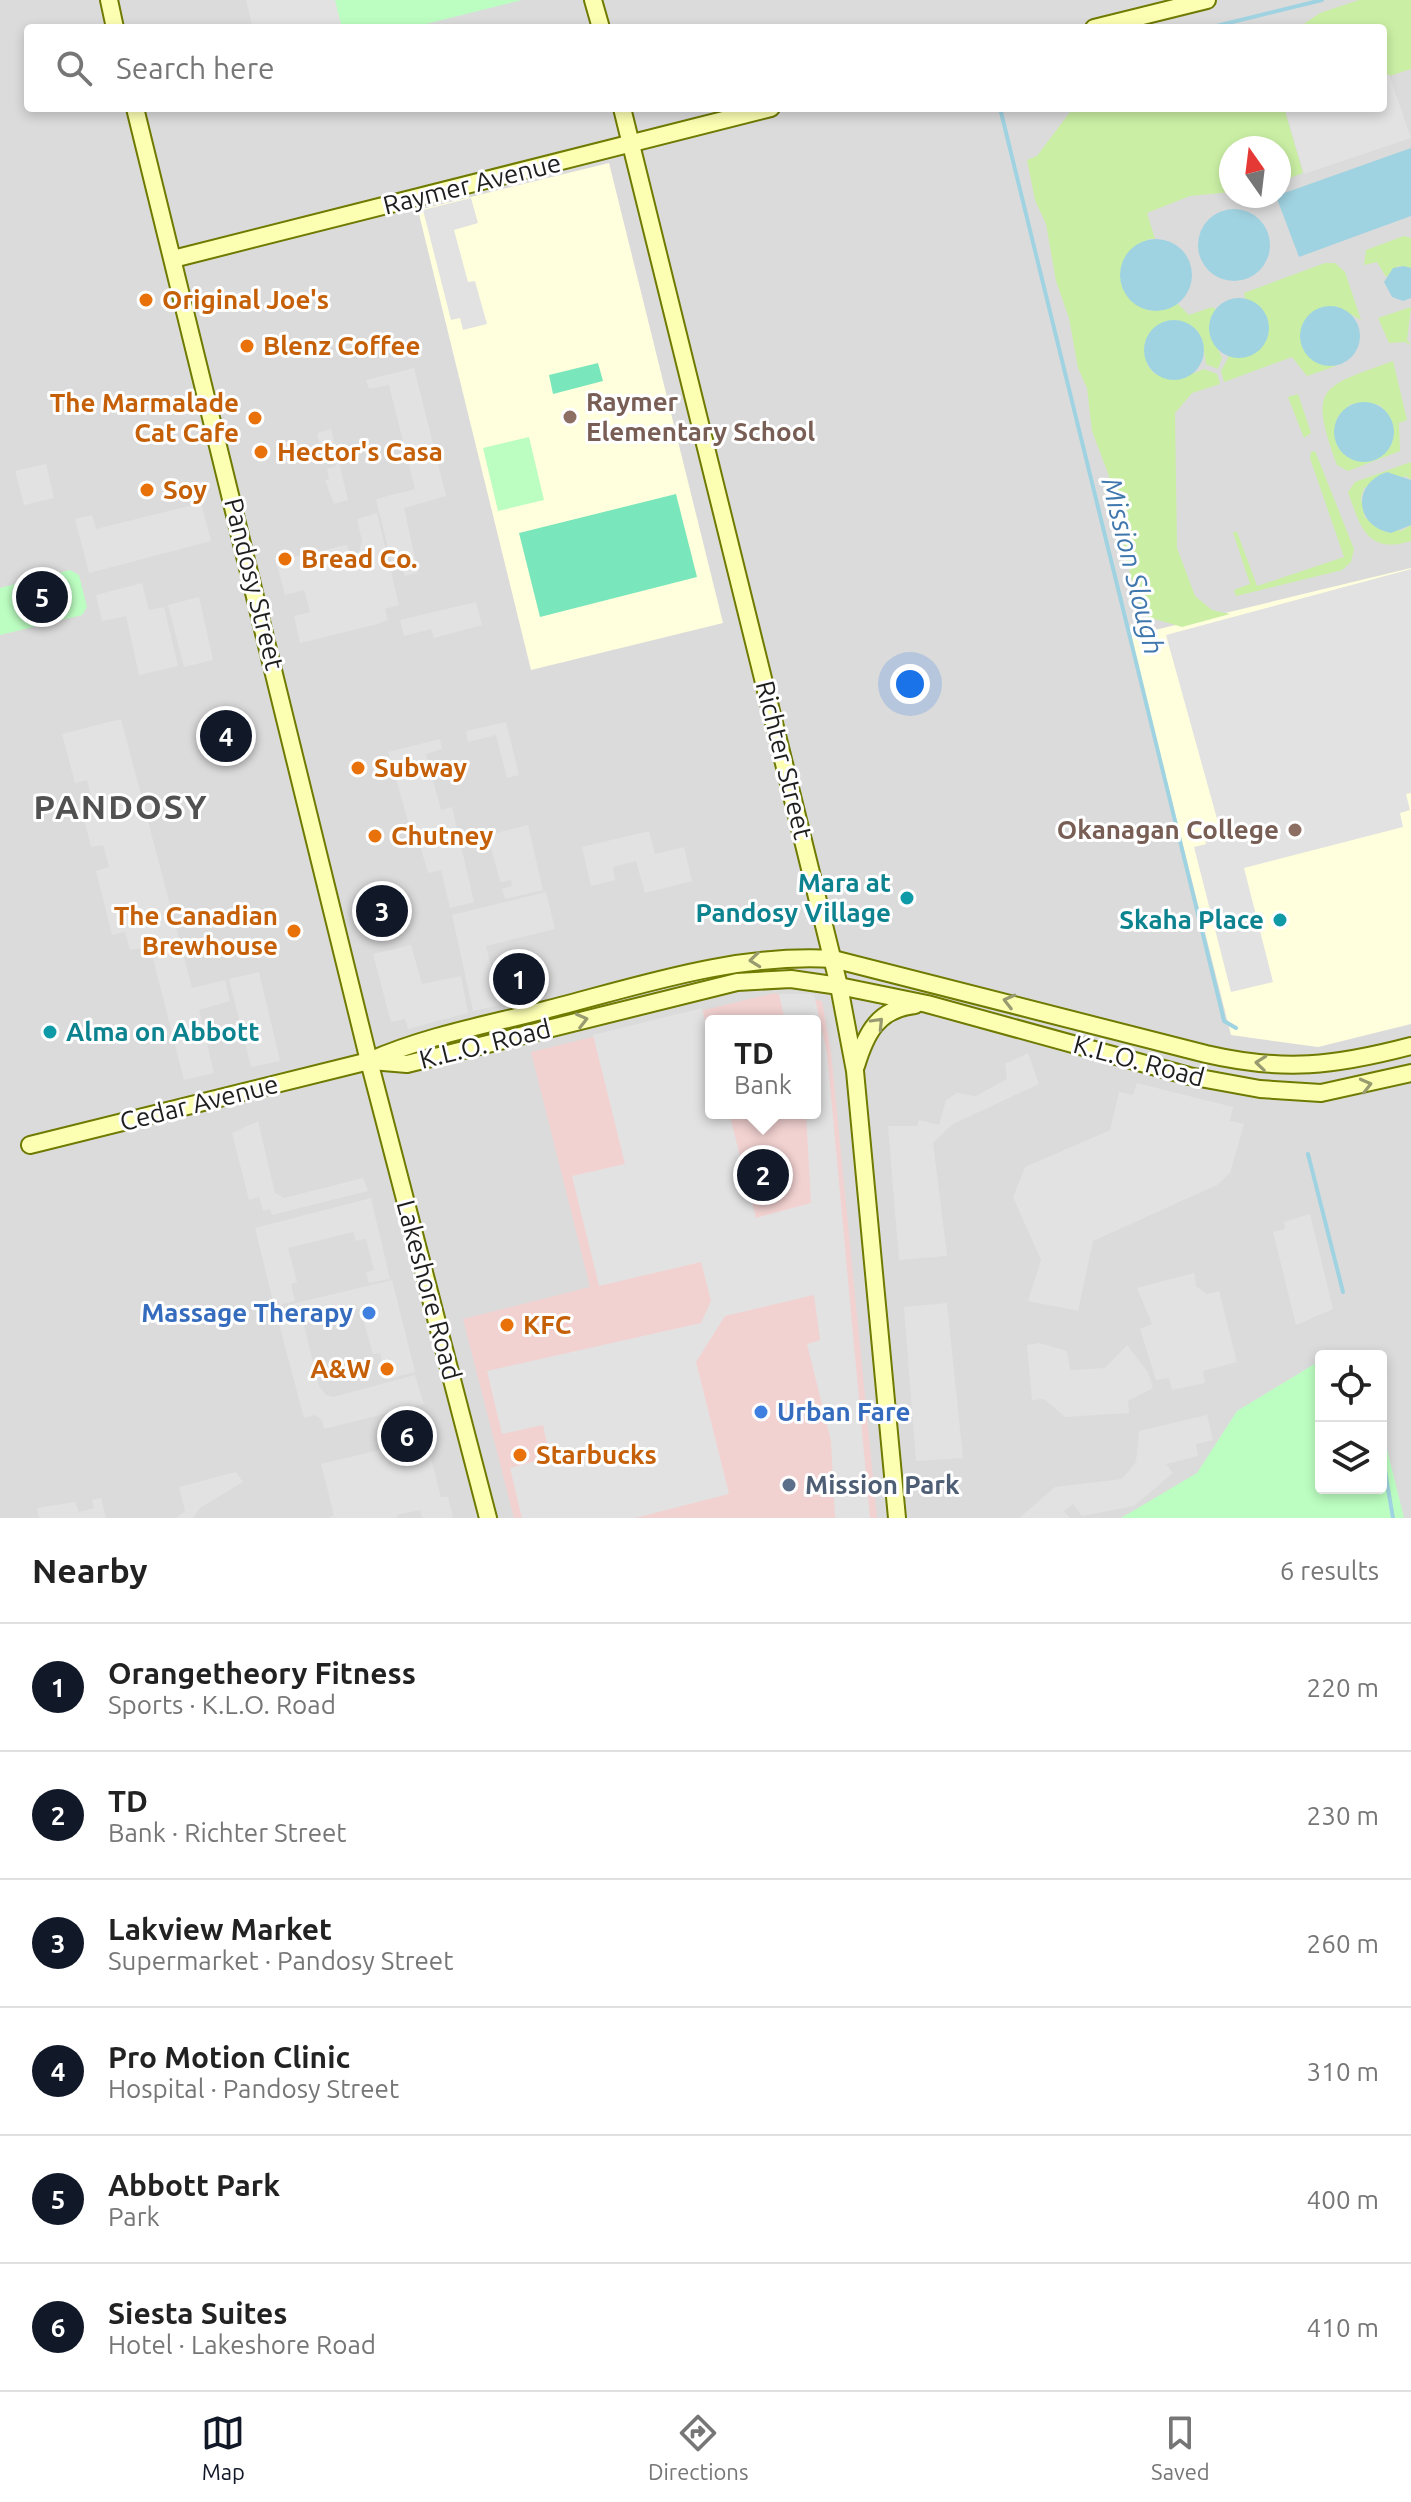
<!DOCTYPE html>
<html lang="en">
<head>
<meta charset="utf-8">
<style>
	:root { --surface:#fff; --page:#f6f6f6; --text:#222; --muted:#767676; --line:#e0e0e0; --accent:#111827 }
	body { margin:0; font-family:Ubuntu,sans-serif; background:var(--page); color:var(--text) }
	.controls { position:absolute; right:24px; bottom:24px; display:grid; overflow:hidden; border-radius:8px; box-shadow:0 4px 12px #0003 }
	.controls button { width:72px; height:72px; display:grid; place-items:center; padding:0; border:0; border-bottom:2px solid var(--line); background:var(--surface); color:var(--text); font:40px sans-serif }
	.compass { position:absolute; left:1219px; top:136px; width:72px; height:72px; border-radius:50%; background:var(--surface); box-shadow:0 4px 12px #0003; rotate:346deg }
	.you { position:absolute; left:910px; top:684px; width:28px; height:28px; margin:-20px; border:6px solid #fff; border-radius:50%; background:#1a73e8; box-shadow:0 0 0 12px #1a73e833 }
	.badge { display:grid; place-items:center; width:52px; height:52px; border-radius:50%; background:var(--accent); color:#fff; font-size:26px; font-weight:700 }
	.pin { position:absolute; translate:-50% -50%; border:4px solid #fff; box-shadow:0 2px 8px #0006 }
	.popup { position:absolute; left:705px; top:1015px; width:116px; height:104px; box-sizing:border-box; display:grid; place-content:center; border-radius:8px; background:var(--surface); filter:drop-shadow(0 2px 6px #0005); font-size:26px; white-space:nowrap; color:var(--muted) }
	.popup b { font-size:30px; color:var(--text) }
	.popup::after { content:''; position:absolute; left:50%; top:100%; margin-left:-16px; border:16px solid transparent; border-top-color:var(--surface) }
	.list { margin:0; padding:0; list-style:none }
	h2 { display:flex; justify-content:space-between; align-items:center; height:104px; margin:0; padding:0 32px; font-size:34px }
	h2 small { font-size:26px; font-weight:400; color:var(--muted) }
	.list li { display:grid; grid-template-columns:52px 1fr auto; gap:24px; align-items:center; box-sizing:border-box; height:128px; padding:0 32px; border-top:2px solid var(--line) }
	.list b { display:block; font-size:30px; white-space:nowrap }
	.list p { margin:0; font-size:26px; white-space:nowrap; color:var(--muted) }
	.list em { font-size:26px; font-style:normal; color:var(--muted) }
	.icon { flex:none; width:44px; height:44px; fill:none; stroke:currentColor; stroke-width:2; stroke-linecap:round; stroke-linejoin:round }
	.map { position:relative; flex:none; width:1411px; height:1518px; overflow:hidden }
	.search { position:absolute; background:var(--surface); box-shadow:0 4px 12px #0003; left:24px; right:24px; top:24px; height:88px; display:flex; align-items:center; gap:20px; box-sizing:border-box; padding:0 28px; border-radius:8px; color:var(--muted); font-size:30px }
	.sheet { height:872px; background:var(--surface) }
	nav { display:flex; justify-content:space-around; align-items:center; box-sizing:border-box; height:112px; border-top:2px solid var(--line); background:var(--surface); font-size:22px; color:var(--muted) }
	nav a { display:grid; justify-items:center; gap:4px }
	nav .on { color:var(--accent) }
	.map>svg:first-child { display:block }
</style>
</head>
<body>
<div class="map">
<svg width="1411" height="1518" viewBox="0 0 1411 1518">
	<rect width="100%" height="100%" fill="#f0ebe3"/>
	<path fill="#dcdbdb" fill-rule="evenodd" d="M0 0H1411V1518H0ZM28 28H1383V108H28ZM1231 148H1279V196H1231ZM711 1021H815V1113H711ZM1321 1356H1381V1488H1321Z"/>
	<path fill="#f2d2d1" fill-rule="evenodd" d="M774 993 822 1001 831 1052 877 1518H514L463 1319 590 1287 531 1052ZM711 1021H815V1113H711Z"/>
	<g fill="#ffd">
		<path d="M609 163 723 623 531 670 418 210Z"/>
		<path d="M1411 568V1024L1318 1047 1231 1035 1130 636Z"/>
	</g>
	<g fill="#caefa4" fill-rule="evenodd">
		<path d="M1359 0H1411V69L1383 78V28H1298L1320 13Z"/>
		<path d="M1073 108H1292L1285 111 1303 173 1279 182V148H1231V192L1190 196 1147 213 1155 239H1148L1149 311 1178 304 1189 315 1212 307 1216 309C1203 329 1214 339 1222 358L1218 369 1206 364 1202 339 1197 330 1144 346 1148 366 1155 374H1192L1204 369 1217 374 1220 384 1192 393 1175 413 1177 548 1195 596 1212 610 1230 614 1182 627 1138 614 1142 608C1134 593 1119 533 1121 518L1111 503 1109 476 1092 431 1087 388 1078 368 1069 318 1056 281 1046 224 1035 200 1027 160 1037 156Z"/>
		<path d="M1404 236 1411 238V268L1398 266 1386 277 1377 262 1364 265 1366 250Z"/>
		<path d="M1325 263H1335L1345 272 1361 320 1336 306 1320 364 1336 366 1307 376 1292 357 1224 382 1221 371 1229 356C1269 364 1284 313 1245 299L1244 293Z"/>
		<path d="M1411 307 1407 340 1411 345 1405 342 1389 343 1378 318Z"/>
		<path d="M1393 361 1407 420 1399 423 1400 451 1348 471 1337 465C1309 386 1319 388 1393 361ZM1351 404 1379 405C1411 431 1381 475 1345 455L1337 418Z"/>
		<path d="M1298 394 1311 433 1304 438 1288 397Z"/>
		<path d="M1315 451 1354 549 1351 562 1342 570 1236 596 1234 590 1250 584 1233 532H1237L1257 586 1344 557 1310 458 1311 452Z"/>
		<path d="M1411 462V480L1406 476 1364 488 1361 498 1365 518 1401 531 1411 525V541C1367 555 1360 526 1348 492L1355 482Z"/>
	</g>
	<g fill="#bcfec1">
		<path d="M324 0H522L410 28H331Z"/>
		<path d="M529 437 544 500 498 511 483 448Z"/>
		<path d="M70 570 79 575 87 607 82 615 0 635V588Z"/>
		<path d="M1321 1360V1488H1381V1425L1404 1518H1121L1197 1473 1237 1411Z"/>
	</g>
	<g fill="#7ae6bb">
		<path d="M598 363 603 381 553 394 549 375Z"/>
		<path d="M676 494 697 577 540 617 519 533Z"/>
	</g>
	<g fill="#e2e2e2">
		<path d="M246 0H335L342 28H253Z"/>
		<path d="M1389 74 1411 138 1304 174 1285 110 1383 108V77Z"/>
		<path d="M471 198 478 223 454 230 468 282 475 281 487 324 463 330 460 318 451 320 423 210Z"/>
		<path d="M414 368 446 496 404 508 418 572 405 576 402 567 393 569 376 499 415 489 389 385 369 389 366 380Z"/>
		<path d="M331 429 348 500 334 504 325 480 329 479 327 469 336 466 331 448 321 450 317 433Z"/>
		<path d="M46 464 54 498 24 505 15 471Z"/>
		<path d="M201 503 211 541 89 573 75 519 92 515 96 529Z"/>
		<path d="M377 513 399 605 385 609 388 620 378 624 300 643 294 616 310 612 304 590 285 595 276 561 347 545 350 555 359 552 362 541 357 519Z"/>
		<path d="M1411 569V793L1406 794 1410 810 1400 813 1403 827 1244 868 1273 982 1231 992 1194 847 1206 844 1203 830 1219 826 1166 635Z"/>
		<path d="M142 583 149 610 164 607 178 666 139 675 126 616 102 621 96 595Z"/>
		<path d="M199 597 213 660 184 667 168 605Z"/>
		<path d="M476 602 482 625 434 638 431 629 404 636 400 620Z"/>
		<path d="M121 719 192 988 225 980 230 1001 199 1010 214 1073 184 1080 150 947 130 950 125 932 112 935 96 871 109 867 103 845 91 847 79 799 91 796 87 780 75 783 62 734Z"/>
		<path d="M506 722 519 775 507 778 496 735 468 742 466 731Z"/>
		<path d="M440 739 442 749 426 754 441 810 452 807 474 902 450 908 441 870 428 873 420 845H415L388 752Z"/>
		<path d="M528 825 543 890 505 899 502 889 512 886 511 880 500 882 488 835Z"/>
		<path d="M649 831 655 854 684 847 692 881 645 893 636 861 613 867 615 880 591 886 582 847Z"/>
		<path d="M546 892 555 929 486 946 501 1005 473 1011 452 915Z"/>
		<path d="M411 945 422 984 461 976 468 1013 408 1029 405 1019 391 1022 373 954Z"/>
		<path d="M259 972 280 1061 251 1067 229 979Z"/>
		<path d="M779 994H814L827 1053 870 1518H835L831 1441 807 1344 820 1340 814 1295 725 1316 696 1362 729 1494 635 1518H522L510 1468 550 1457 543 1425 502 1434 487 1371 701 1323 711 1301 701 1262 599 1286 572 1176 625 1164 593 1035 702 1008 711 1044V1113H729L756 1218 811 1203 806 1113H815V1021H785Z"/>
		<path d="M1028 1053 1039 1084 953 1124 933 1143 947 1256 899 1260 888 1126H917L919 1120 939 1125 946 1100 957 1093 976 1096 1007 1079 1005 1064Z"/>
		<path d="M1137 1083 1233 1107 1230 1121 1244 1124 1230 1173 1217 1185 1093 1241 1078 1311 1028 1301 1041 1260 1013 1197 1025 1167 1110 1130 1119 1092 1133 1095Z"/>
		<path d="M258 1121 275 1193 284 1198 363 1178 368 1191 272 1215 270 1209 263 1211 259 1197 249 1200 232 1133Z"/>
		<path d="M371 1198 390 1279 369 1283 366 1272 374 1270 366 1239 356 1241 353 1232 288 1248 297 1282 291 1284 295 1301 280 1305 278 1300 273 1301 255 1228Z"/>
		<path d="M1310 1214 1333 1309 1296 1325 1273 1232 1285 1229 1284 1222Z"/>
		<path d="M1194 1273 1196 1286 1207 1294 1219 1291 1237 1362 1203 1371 1205 1383 1172 1390 1169 1378 1156 1380 1140 1329 1152 1324 1137 1288Z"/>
		<path d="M392 1280 415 1372 387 1379 380 1353 373 1354 360 1308 303 1322 319 1386 326 1395 333 1397 415 1375 424 1404 324 1429 322 1420 315 1415 304 1418 276 1313 289 1310 288 1305Z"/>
		<path d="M947 1303 963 1458 916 1461 904 1307Z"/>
		<path d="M1039 1343 1067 1351 1070 1370 1105 1368 1127 1345 1148 1372 1153 1388 1128 1401 1129 1413 1065 1417 1044 1399 1032 1400 1027 1345Z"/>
		<path d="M1207 1415 1213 1440 1196 1444 1198 1456 1166 1464 1173 1473 1134 1506 1082 1516 1073 1504 1064 1511 1070 1518H1019L1055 1487 1122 1479 1136 1462 1139 1431Z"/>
		<path d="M426 1439 441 1497H448L453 1518H422L420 1510 397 1515V1518H329L334 1515 321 1464 400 1445 402 1451 411 1448 410 1443Z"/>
		<path d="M236 1472 243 1482 200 1508 193 1518H176L185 1511 179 1487Z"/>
		<path d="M101 1498 106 1518H39L37 1508 75 1502 79 1512 94 1508 92 1500Z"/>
	</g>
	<g fill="#a0d3e1">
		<path d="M1411 148V216L1299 257 1276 196Z"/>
		<circle cx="1234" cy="245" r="36"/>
		<circle cx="1156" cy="275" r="36"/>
		<path d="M1404 266 1411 268V298L1403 301 1392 297 1384 282 1393 268Z"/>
		<circle cx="1239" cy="328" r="30"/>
		<circle cx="1330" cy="336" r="30"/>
		<circle cx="1174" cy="350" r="30"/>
		<circle cx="1364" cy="432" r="30"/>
		<path d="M1387 472 1411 480V525L1391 533C1354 526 1352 483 1387 472Z"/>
	</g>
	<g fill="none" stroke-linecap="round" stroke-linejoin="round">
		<g stroke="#a0d3e1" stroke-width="4">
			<path d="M1208 28 1322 0"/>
			<path d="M1000 108 1220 1004 1224 1021 1236 1028"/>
			<path d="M1308 1154 1343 1292"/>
			<path d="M1381 1447 1393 1518"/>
		</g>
		<defs>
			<g id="secondary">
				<path d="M109 0 115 28"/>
				<path d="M593 0 601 28"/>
				<path d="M1094 28 1207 0"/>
				<path d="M135 108 369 1061 488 1518"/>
				<path d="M622 108 839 986 855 1071 897 1518"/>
				<path d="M173 259 771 108"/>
				<path d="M371 1061 407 1064 737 982 791 979 839 986 927 1004 1189 1076 1260 1089 1321 1093 1411 1073"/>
				<path d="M856 1066C866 1033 878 1009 915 1005"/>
				<path d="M30 1145 369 1061C425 1036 486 1025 545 1010 639 986 734 953 833 959L1206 1054C1284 1072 1335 1066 1411 1046"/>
			</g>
		</defs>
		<use href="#secondary" stroke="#6e7a00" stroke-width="20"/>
		<use href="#secondary" stroke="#fcffb2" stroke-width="16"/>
	</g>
	<defs><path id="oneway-chevron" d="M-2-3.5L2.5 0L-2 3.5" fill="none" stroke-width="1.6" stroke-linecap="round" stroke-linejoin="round" transform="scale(2)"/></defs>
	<g stroke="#989a6f">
		<use href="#oneway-chevron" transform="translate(755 960) rotate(174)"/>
		<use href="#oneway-chevron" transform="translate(1009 1001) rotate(-166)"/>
		<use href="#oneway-chevron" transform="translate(582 1020) rotate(-14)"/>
		<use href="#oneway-chevron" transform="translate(878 1023) rotate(-46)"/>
		<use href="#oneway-chevron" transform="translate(1261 1063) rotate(-174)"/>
		<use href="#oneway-chevron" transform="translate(1366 1085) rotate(-14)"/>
	</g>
	<g fill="#e8710a" stroke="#fff" stroke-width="3">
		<circle cx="146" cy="300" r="8"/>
		<circle cx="247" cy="346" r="8"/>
		<circle cx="255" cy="418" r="8"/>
		<circle cx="261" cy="452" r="8"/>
		<circle cx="147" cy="490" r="8"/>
		<circle cx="285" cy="559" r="8"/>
		<circle cx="358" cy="768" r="8"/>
		<circle cx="375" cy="836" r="8"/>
		<circle cx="294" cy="931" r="8"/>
		<circle cx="507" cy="1325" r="8"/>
		<circle cx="387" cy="1369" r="8"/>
		<circle cx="520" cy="1455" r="8"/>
	</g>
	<g fill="#8d6e63" stroke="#fff" stroke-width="3">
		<circle cx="570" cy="417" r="8"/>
		<circle cx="1295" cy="830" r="8"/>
	</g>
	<g fill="#0f9aa8" stroke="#fff" stroke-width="3">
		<circle cx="907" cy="898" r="8"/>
		<circle cx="1280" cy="920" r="8"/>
		<circle cx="50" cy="1032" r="8"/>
	</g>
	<g fill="#3f7fe0" stroke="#fff" stroke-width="3">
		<circle cx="369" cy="1313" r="8"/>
		<circle cx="761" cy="1412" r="8"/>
	</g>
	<circle fill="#5c6f8a" stroke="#fff" stroke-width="3" cx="789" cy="1485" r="8"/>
	<g text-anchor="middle" stroke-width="6" stroke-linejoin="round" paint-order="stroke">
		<g font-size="26" fill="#1e1e1e" stroke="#fff">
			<text transform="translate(472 184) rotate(-14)" y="9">Raymer Avenue</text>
			<text transform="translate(254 584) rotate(76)" y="9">Pandosy Street</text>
			<text transform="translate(784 760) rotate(76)" y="9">Richter Street</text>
			<text transform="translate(485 1044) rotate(-14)" y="9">K.L.O. Road</text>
			<text transform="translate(1139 1061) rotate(15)" y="9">K.L.O. Road</text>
			<text transform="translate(199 1103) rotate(-14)" y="9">Cedar Avenue</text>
			<text transform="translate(429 1290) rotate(75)" y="9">Lakeshore Road</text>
		</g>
		<g font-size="26" font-weight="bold" fill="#c56008" stroke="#fff" text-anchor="start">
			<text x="162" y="309">Original Joe's</text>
			<text x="263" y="355">Blenz Coffee</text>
			<text x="239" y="412" text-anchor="end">The Marmalade<tspan x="239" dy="30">Cat Cafe</tspan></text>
			<text x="277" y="461">Hector's Casa</text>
			<text x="163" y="499">Soy</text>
			<text x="301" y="568">Bread Co.</text>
			<text x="374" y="777">Subway</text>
			<text x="391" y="845">Chutney</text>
			<text x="278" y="925" text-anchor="end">The Canadian<tspan x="278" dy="30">Brewhouse</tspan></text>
			<text x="523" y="1334">KFC</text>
			<text x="371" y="1378" text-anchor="end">A&amp;W</text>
			<text x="536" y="1464">Starbucks</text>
		</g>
		<g font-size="26" font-weight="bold" fill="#785e54" stroke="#fff" text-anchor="start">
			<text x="586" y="411">Raymer<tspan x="586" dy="30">Elementary School</tspan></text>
			<text x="1279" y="839" text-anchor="end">Okanagan College</text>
		</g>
		<g font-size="26" font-weight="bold" fill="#0d838f" stroke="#fff" text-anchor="end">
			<text x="891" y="892">Mara at<tspan x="891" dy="30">Pandosy Village</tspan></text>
			<text x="1264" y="929">Skaha Place</text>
			<text x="66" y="1041" text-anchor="start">Alma on Abbott</text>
		</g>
		<g font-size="26" font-weight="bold" fill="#366cbe" stroke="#fff" text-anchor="end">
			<text x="353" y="1322">Massage Therapy</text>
			<text x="777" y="1421" text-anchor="start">Urban Fare</text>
		</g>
		<g font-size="26" font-weight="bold" fill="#4e5e75" stroke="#fff" text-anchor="start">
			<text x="805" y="1494">Mission Park</text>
		</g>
		<g font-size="28" font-style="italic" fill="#4078ae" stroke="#fff">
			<text transform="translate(1133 566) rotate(76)" y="10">Mission Slough</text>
		</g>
		<g font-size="34" font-weight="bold" letter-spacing="2" fill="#515151" stroke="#fff">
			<text x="121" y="819">PANDOSY</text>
		</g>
	</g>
</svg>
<div class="controls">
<button><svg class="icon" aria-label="locate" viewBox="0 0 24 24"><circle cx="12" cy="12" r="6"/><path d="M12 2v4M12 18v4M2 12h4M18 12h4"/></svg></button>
<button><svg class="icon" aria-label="layers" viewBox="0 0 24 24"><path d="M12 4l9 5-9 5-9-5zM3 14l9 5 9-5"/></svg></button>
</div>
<svg class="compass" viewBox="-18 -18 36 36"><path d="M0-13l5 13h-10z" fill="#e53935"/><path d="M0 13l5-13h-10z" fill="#767676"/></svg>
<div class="you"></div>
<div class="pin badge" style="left:519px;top:979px">1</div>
<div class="pin badge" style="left:763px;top:1175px">2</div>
<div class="popup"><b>TD</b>Bank</div>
<div class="pin badge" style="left:382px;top:911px">3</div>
<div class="pin badge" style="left:226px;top:736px">4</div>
<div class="pin badge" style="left:42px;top:597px">5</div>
<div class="pin badge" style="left:407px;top:1436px">6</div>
<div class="search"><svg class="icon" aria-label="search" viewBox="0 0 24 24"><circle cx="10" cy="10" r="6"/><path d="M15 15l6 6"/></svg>Search here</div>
</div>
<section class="sheet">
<h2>Nearby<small>6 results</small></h2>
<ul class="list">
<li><span class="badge">1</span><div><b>Orangetheory Fitness</b><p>Sports · K.L.O. Road</p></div><em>220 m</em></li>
<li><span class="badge">2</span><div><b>TD</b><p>Bank · Richter Street</p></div><em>230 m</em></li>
<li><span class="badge">3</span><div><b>Lakview Market</b><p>Supermarket · Pandosy Street</p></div><em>260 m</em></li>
<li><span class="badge">4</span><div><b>Pro Motion Clinic</b><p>Hospital · Pandosy Street</p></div><em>310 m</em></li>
<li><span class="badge">5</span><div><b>Abbott Park</b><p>Park</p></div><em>400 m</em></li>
<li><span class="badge">6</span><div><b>Siesta Suites</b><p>Hotel · Lakeshore Road</p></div><em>410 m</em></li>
</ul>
</section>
<nav>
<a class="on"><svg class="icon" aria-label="map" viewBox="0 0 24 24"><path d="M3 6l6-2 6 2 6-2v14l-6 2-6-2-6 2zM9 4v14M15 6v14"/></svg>Map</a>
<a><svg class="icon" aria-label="directions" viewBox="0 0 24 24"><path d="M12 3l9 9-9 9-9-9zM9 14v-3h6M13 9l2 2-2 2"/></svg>Directions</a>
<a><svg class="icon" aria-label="saved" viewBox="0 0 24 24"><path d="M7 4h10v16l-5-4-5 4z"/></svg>Saved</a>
</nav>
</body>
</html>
